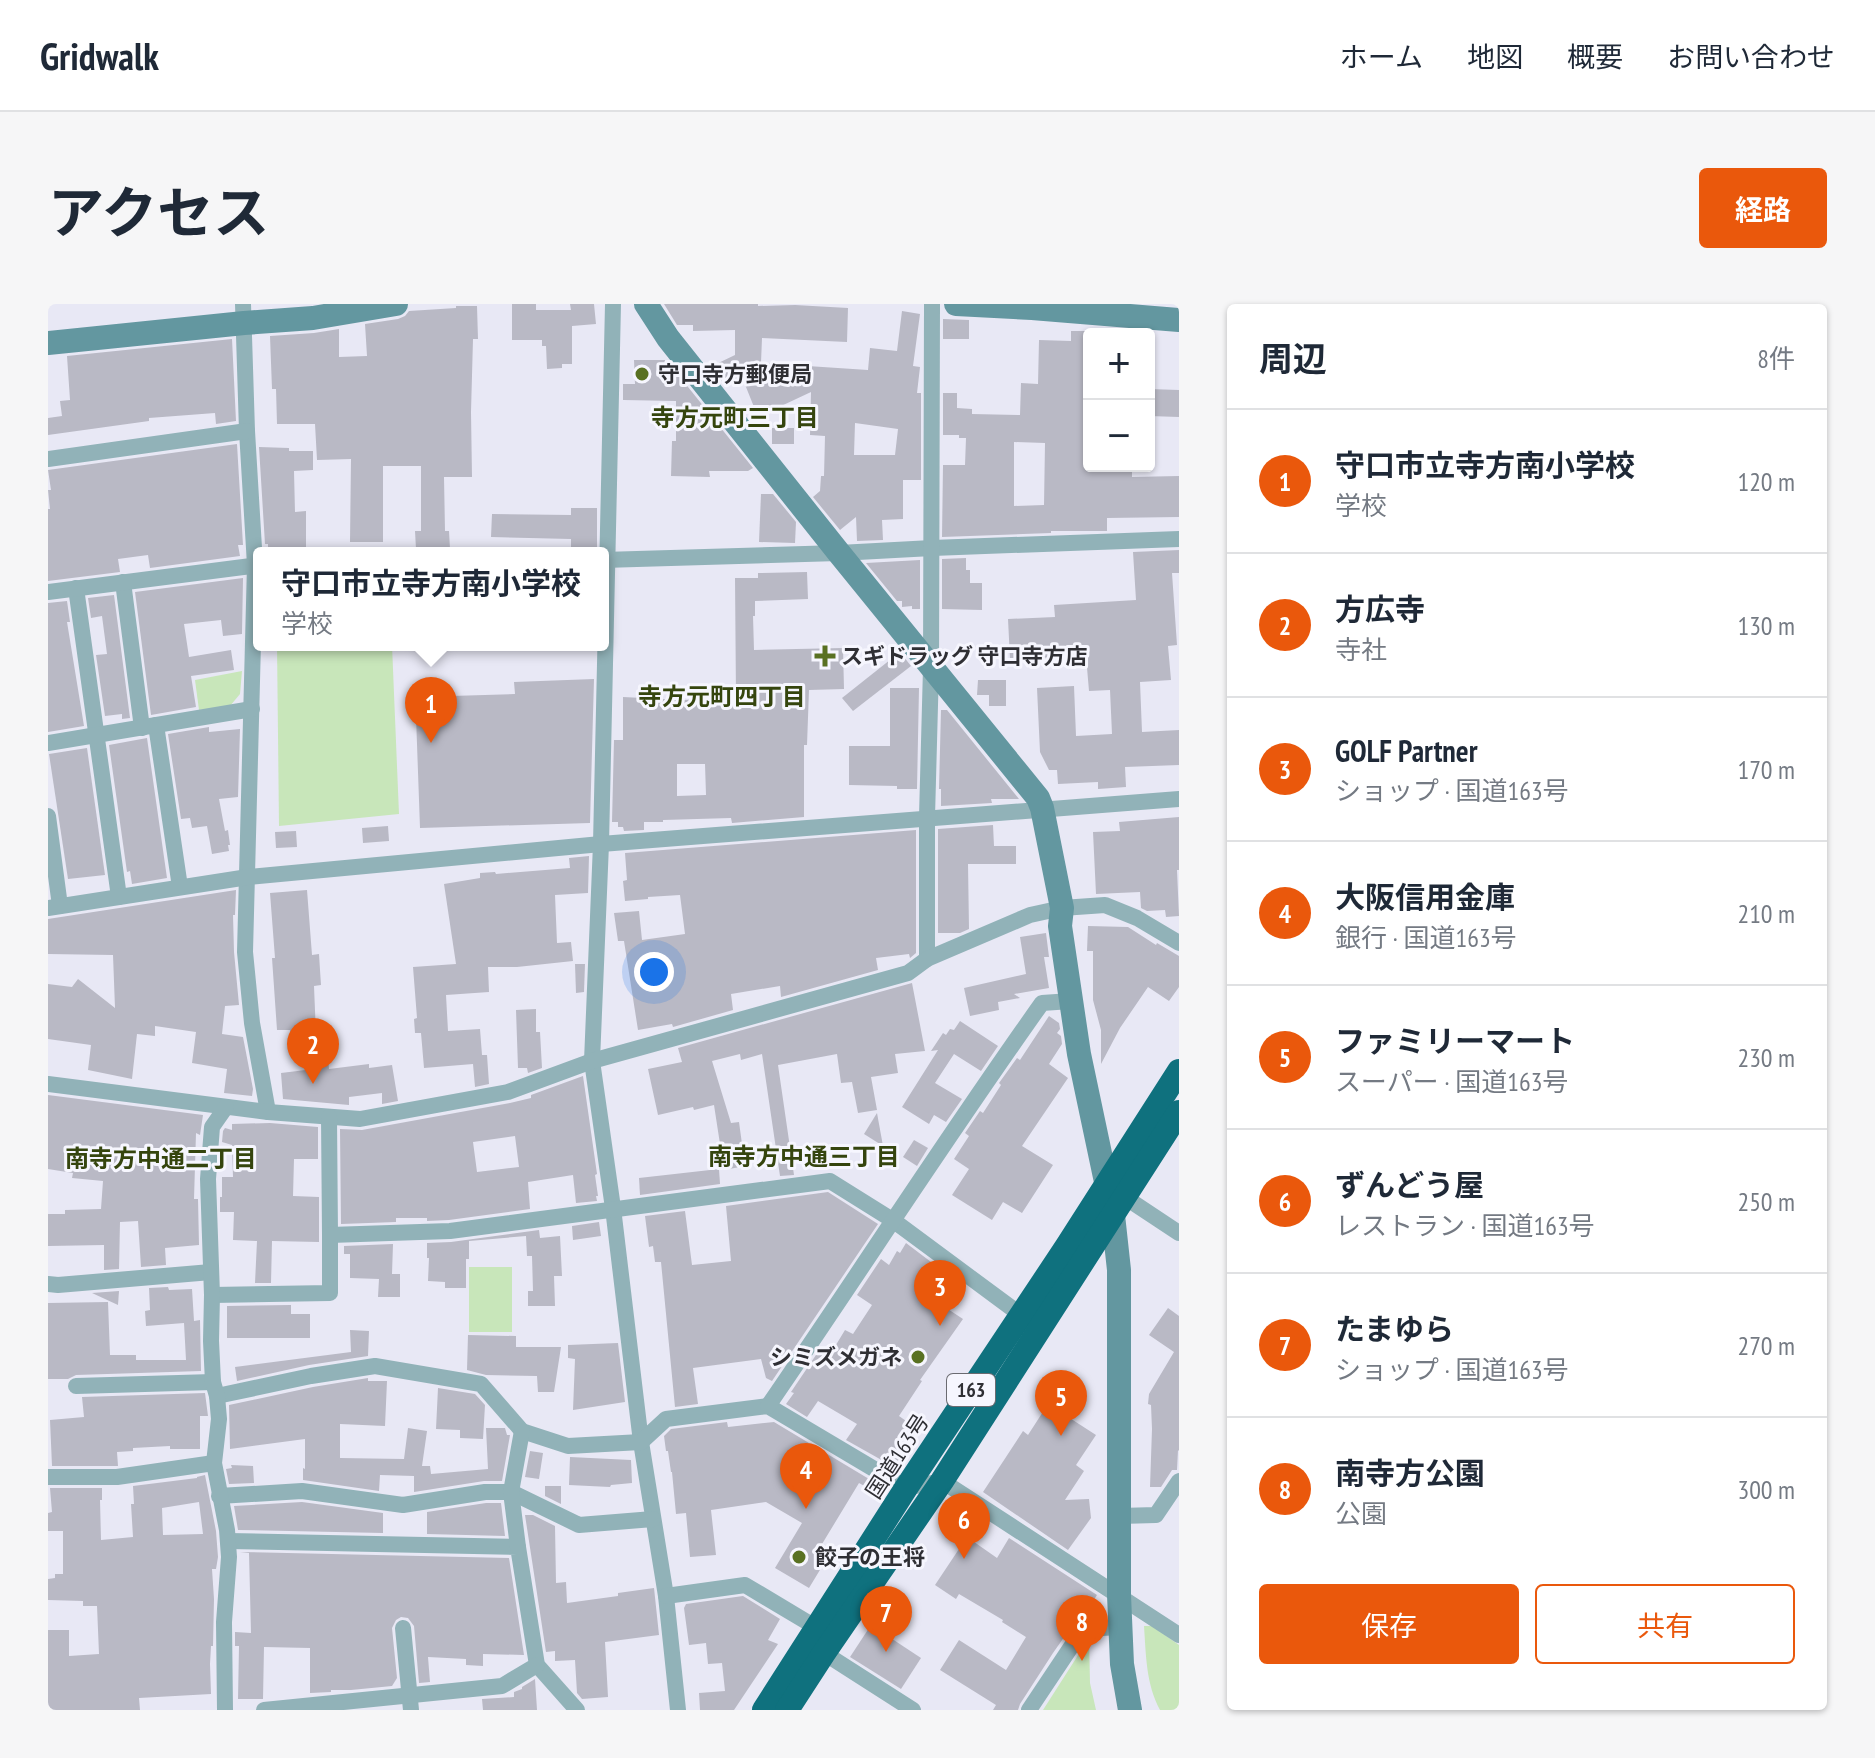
<!DOCTYPE html>
<html lang="ja">
<head>
<meta charset="utf-8">
<style>
	:root { --surface:#fff; --page:#f6f6f7; --text:#1f2937; --muted:#747a83; --line:#e0e1e3; --accent:#ea580c }
	body { margin:0; font-family:"PT Sans Narrow","Noto Sans JP",sans-serif; background:var(--page); color:var(--text) }
	.controls { position:absolute; right:24px; top:24px; display:grid; overflow:hidden; border-radius:8px; box-shadow:0 2px 6px #0004 }
	.controls button { width:72px; height:72px; display:grid; place-items:center; padding:0; border:0; border-bottom:2px solid var(--line); background:var(--surface); color:var(--text); font:40px sans-serif }
	.you { position:absolute; left:606px; top:668px; width:28px; height:28px; margin:-20px; border:6px solid #fff; border-radius:50%; background:#1a73e8; box-shadow:0 0 0 12px #1a73e833 }
	.badge { display:grid; place-items:center; width:52px; height:52px; border-radius:50%; background:var(--accent); color:#fff; font-size:26px; font-weight:700 }
	.pin { position:absolute; translate:-50% -66px; filter:drop-shadow(0 2px 4px #0008) }
	.pin::after { content:''; position:absolute; top:42px; width:28px; height:24px; background:inherit; clip-path:polygon(0 0,100% 0,50% 100%) }
	.popup { position:absolute; left:205px; top:243px; width:356px; height:104px; box-sizing:border-box; display:grid; place-content:center; border-radius:8px; background:var(--surface); filter:drop-shadow(0 2px 6px #0005); font-size:26px; white-space:nowrap; color:var(--muted) }
	.popup b { font-size:30px; color:var(--text) }
	.popup::after { content:''; position:absolute; left:50%; top:100%; margin-left:-16px; border:16px solid transparent; border-top-color:var(--surface) }
	.list { margin:0; padding:0; list-style:none }
	h2 { display:flex; justify-content:space-between; align-items:center; height:104px; margin:0; padding:0 32px; font-size:34px }
	h2 small { font-size:26px; font-weight:400; color:var(--muted) }
	.list li { display:grid; grid-template-columns:52px 1fr auto; gap:24px; align-items:center; box-sizing:border-box; height:144px; padding:0 32px; border-top:2px solid var(--line) }
	.list b { display:block; font-size:30px; white-space:nowrap }
	.list p { margin:0; font-size:26px; white-space:nowrap; color:var(--muted) }
	.list em { font-size:26px; font-style:normal; color:var(--muted) }
	.actions { display:flex; gap:16px; padding:24px 32px }
	.actions a { flex:1; padding:18px 0; border:2px solid var(--accent); border-radius:8px; text-align:center; font-size:28px; color:var(--accent) }
	.actions .main { background:var(--accent); color:#fff }
	.map { position:relative; flex:none; width:1131px; height:1406px; overflow:hidden; border-radius:8px }
	header { display:flex; align-items:center; gap:48px; box-sizing:border-box; height:112px; padding:0 40px; background:var(--surface); border-bottom:2px solid var(--line) }
	header strong { font-size:38px }
	nav { display:flex; gap:44px; margin-inline-start:auto; font-size:28px }
	.intro { display:flex; align-items:center; justify-content:space-between; box-sizing:border-box; height:192px; padding:0 48px }
	h1 { margin:0; font-size:56px }
	.button { padding:20px 36px; border-radius:8px; background:var(--accent); color:#fff; font-size:28px; font-weight:700 }
	main { display:flex; gap:48px; padding:0 48px }
	aside { flex:1; background:var(--surface); border-radius:8px; box-shadow:0 2px 6px #0004 }
	.map>svg:first-child { display:block }
</style>
</head>
<body>
<header>
<strong>Gridwalk</strong>
<nav><a>ホーム</a><a>地図</a><a>概要</a><a>お問い合わせ</a></nav>
</header>
<div class="intro"><h1>アクセス</h1><a class="button">経路</a></div>
<main>
<div class="map">
<svg width="1131" height="1406" viewBox="0 0 1131 1406">
	<rect width="100%" height="100%" fill="#e8e8f5"/>
	<g fill="#c8e6ba">
		<path d="M229 341H344L351 510 231 522Z"/>
		<path d="M194 367 192 390 182 402 151 406 147 376Z"/>
		<rect x="421" y="963" width="43" height="65"/>
		<path d="M1096 1322H1104L1131 1341V1406H1112C1098 1380 1098 1351 1096 1322Z"/>
		<path d="M1041 1334 1042 1379 1048 1406H995Z"/>
	</g>
	<g fill="#b9b9c5" fill-rule="evenodd">
		<path d="M464 0H488V6H523L522 0H546L548 20 524 22V60H514V64L499 65 498 42H494V36H464Z"/>
		<path d="M616 0H710V2L747 1 800 4 799 38 714 34 713 59 820 66 822 44 849 47 854 7 872 10 865 62 872 63 869 89H873V176H855V215L834 216 835 236 809 237 808 213 792 226 765 193 772 187 773 172H776L777 132 762 131 763 88 710 113 694 73 677 81 662 63 687 51V26L645 27V21H629ZM807 119 850 125 847 151H806Z"/>
		<path d="M408 2H429L430 35H425L423 108 424 173H396L397 227H401L402 245H368L367 227H373V162H335V238H302L303 155 269 156 267 120H229L228 85H224L222 32 266 29 291 25V53L319 52 317 20 350 15 357 12 361 7 408 4Z"/>
		<path d="M895 15 921 16V35H895Z"/>
		<path d="M1023 27H1041V162H1055V165L1084 164V173L1131 172V213L1059 214V227H1003V229L894 233 895 161H917L918 134H911V131H895V89H909V104L924 105V110L972 111 973 79 990 80 991 36 1023 37ZM966 138 997 139 996 201 966 202Z"/>
		<path d="M184 35 188 117 168 120 167 109 101 114V117L0 131V114L14 112 12 97 22 96 19 52Z"/>
		<path d="M586 56H617V68H628L705 164 700 167H661L662 173 623 172 624 137H628V97L575 96V80H587Z"/>
		<path d="M1101 85 1131 86V113L1101 112Z"/>
		<rect x="724" y="124" width="22" height="16"/>
		<path d="M189 140 195 241H190L192 252 102 264 100 251 70 255 72 268 0 277V205H2L0 186H3L0 166Z"/>
		<path d="M211 143 241 144V147H265V166L246 167 247 208 258 207V249H220V240H217Z"/>
		<path d="M713 190H725L748 218 747 239 711 238Z"/>
		<path d="M523 204H549V245H523V235L443 233 444 210 523 211Z"/>
		<path d="M1131 246V269H1124L1129 341 1120 342 1123 376 1092 378 1094 428 1131 426V461L1077 463 1078 483 1050 485V478L1010 480 1009 466H1001L992 448 989 384 1026 382 1028 432 1064 430 1062 386 1041 387 1038 352 962 355 960 315 1007 313 1006 301 1088 296 1085 248Z"/>
		<path d="M918 254V266H922V279H934V306L894 305V255Z"/>
		<path d="M872 256V305H864V302L854 303V297H849L818 259Z"/>
		<path d="M759 268 760 295 707 297V312H705L706 346 795 344 796 385 761 386 759 441H756V513L684 519 683 514 615 516V518H596V526L576 527 575 523H570V518H564L566 436H575V393L634 396 688 394 687 274H710V269ZM629 460H657L658 491 629 492Z"/>
		<path d="M195 274 194 330 175 332 173 316 136 320 141 353 183 346 186 366 143 372 148 403 103 411 87 288Z"/>
		<path d="M66 291 82 414 74 415V410L57 412 48 351 59 350 54 312 43 314 40 294Z"/>
		<path d="M19 297 22 318H19L36 422 0 428V299Z"/>
		<path d="M852 348 863 362 805 407 794 394Z"/>
		<path d="M546 375 542 519 372 524 367 384 403 383V392L467 390 466 378Z"/>
		<path d="M930 376H958V402H941V391H929Z"/>
		<path d="M842 384H871L869 485H849V482L801 481V442H842Z"/>
		<path d="M893 406H899L971 495H943L944 499 893 502V485H891Z"/>
		<path d="M161 423V428L192 425 190 493 171 495 177 527 180 526 182 541H180L181 547 164 550 159 522 144 524 142 514 133 515 120 430Z"/>
		<path d="M99 434 119 574 84 580 82 567 79 568 61 441Z"/>
		<path d="M39 444 57 571 20 575 1 450Z"/>
		<path d="M1131 513V566H1129L1131 612 1118 613 1117 606 1099 607 1093 604 1092 588 1048 590 1045 528 1072 527 1071 518Z"/>
		<path d="M945 521 946 542H968V560H920L921 625 912 629H890V525Z"/>
		<path d="M340 522 341 537 315 539 314 524Z"/>
		<path d="M868 526V649L862 654 861 650 828 654 830 666 733 693 732 682 683 690 685 706 625 723 624 720 590 726 576 637H570L566 609 591 607 594 636 637 630 632 591 600 593V595L577 597 575 577 579 576 577 549Z"/>
		<path d="M248 527 249 543 228 544 227 528Z"/>
		<path d="M541 552 540 589 507 591 509 639 523 638 525 657 469 663H440L441 688 398 691 400 727 432 725 434 751H439L441 780 427 783 425 760 376 764 373 729H367L366 715 369 714 365 663 408 660 396 580 432 574V569L447 568 448 570 522 564 521 554Z"/>
		<path d="M188 586 187 611H185L186 648 191 701 177 702 174 730 195 733 205 785 204 792 176 789 179 765 144 759 148 728 107 722V732L89 730 84 775 40 766 43 741 0 735V680L24 683 30 675 67 704 65 651 0 650V615Z"/>
		<path d="M259 586 264 651 271 650 272 666 273 681 266 682 268 731 242 732V726H229L224 654H227L222 589Z"/>
		<path d="M1040 622 1080 623 1108 641 1109 639 1131 652V683L1121 697 1100 683 1072 724 1053 760V726L1045 696V647H1039Z"/>
		<path d="M998 629 1001 653H996L1001 684 966 690 972 694 950 698 951 706 922 712 916 684 978 670 972 633Z"/>
		<path d="M527 660H537L536 688 528 689Z"/>
		<path d="M864 679 877 747 847 750 850 769 823 773 829 806 810 809 804 778 793 779 789 750 730 761 746 871 732 872 714 750 693 756 692 750 664 757 683 819 691 818 697 862 676 866 666 801 646 806 645 803 610 811 600 765 634 758 630 744Z"/>
		<path d="M488 705V728H492L494 764 480 769 479 764H470L468 706Z"/>
		<path d="M1001 712 1011 719 1012 725 1009 729 1013 732 1014 740 1001 760 1020 774 974 842 1005 861 974 909 955 898 944 916 904 891 921 865 906 855 921 832 917 829 932 807 935 809 953 781 951 779 969 754 972 756Z"/>
		<path d="M912 717 950 742 933 767 906 750 887 779 914 795 898 818 886 811 881 820 854 803 890 746 883 747 895 729 898 731 902 725 906 726Z"/>
		<path d="M279 740 281 765 321 760V764L344 761 350 797 334 800V789L301 793V801L235 795 233 769 266 765 264 741Z"/>
		<path d="M535 772 549 870 547 871 550 892H548L549 897 528 899 525 871 480 878 482 905 401 916 379 917V914H348V918L293 920 292 825 314 826 462 799 483 794V791ZM467 832 471 863 429 868 425 838Z"/>
		<path d="M0 791 155 811 152 831 148 829 146 895H150L151 941 117 944 118 961 93 963 90 917 72 918 71 965 56 966V941L0 942V910H17V906L53 905 55 877 24 874 25 869 0 865Z"/>
		<path d="M829 809 835 842 816 830Z"/>
		<path d="M222 819 270 823V855H246L245 892 271 893V938L224 937 223 979H207L209 937 185 936 186 908H172V893H174V873H185L184 841 174 838 175 827 177 824 184 826V820Z"/>
		<path d="M866 836 880 844 869 862 855 853Z"/>
		<path d="M671 865 672 880 592 891 591 874Z"/>
		<path d="M780 888 830 920 724 1077 718 1074 713 1055 645 1064 650 1100 627 1103 613 958H607L605 942 601 943 597 912 637 907 644 961 683 957 678 902Z"/>
		<path d="M551 918 553 932 525 936 524 922Z"/>
		<path d="M491 926 492 934 512 932 514 972H506L507 1002H480V987H485L484 952H479L478 932 421 937V955H418V984H397V978L380 977 381 954H379V939L403 938Z"/>
		<path d="M858 939 887 961 871 986 915 1015 872 1076 874 1077 851 1112 861 1119 847 1139 857 1146 846 1163 798 1136 809 1120 770 1097 759 1113 738 1100 746 1089 743 1088 770 1048 780 1054 797 1026 805 1030 824 1001 809 991 833 955 841 961 849 947 852 949Z"/>
		<path d="M345 940 344 970H352V993H330L331 975 302 974V950H296V942Z"/>
		<path d="M120 983 121 986 144 985 146 1017 152 1016 153 1067 28 1071 20 1075H0V999L60 998 62 1051H88V1056H138L136 1019 98 1022 97 1007 102 1006 101 984Z"/>
		<path d="M71 987 70 1001 44 989Z"/>
		<path d="M243 1001V1010H262V1034H179V1002Z"/>
		<path d="M1120 1004 1131 1012V1147L1130 1146 1129 1166H1124L1113 1183H1102L1104 1125 1103 1101 1100 1100 1101 1090 1126 1048 1101 1031Z"/>
		<path d="M302 1026 321 1027 320 1052 261 1061 189 1077 187 1063 303 1048Z"/>
		<path d="M420 1031 468 1032V1043H513L506 1088H490L489 1072 438 1071 419 1066Z"/>
		<path d="M570 1039 577 1098 525 1106 527 1055 520 1054V1041Z"/>
		<path d="M320 1074V1077H339L337 1122 292 1120V1154L356 1155 360 1124 379 1127 374 1162H382L383 1170 440 1165 438 1124H457L459 1131H462L454 1177H436L366 1188V1172L332 1171 331 1187 255 1176V1164L257 1165V1135L182 1145 181 1101 265 1083Z"/>
		<path d="M390 1084 427 1090 437 1101 435 1135 412 1134V1126L388 1125Z"/>
		<path d="M157 1089 160 1112H152V1145H122V1142L85 1144V1147L69 1148 70 1162H4L2 1116 36 1113 34 1093Z"/>
		<path d="M1000 1100 1048 1131 1028 1161 1036 1167 1017 1196 1041 1195 1043 1214 1020 1246 935 1188 975 1127 980 1131Z"/>
		<path d="M679 1118 680 1123 726 1118 831 1181 827 1188 811 1179 771 1245 781 1251 761 1284 727 1264 754 1219 718 1198 663 1206 668 1251 642 1253 638 1209 628 1210 624 1168H623L620 1147H618L616 1132 623 1125Z"/>
		<path d="M482 1147 495 1149 491 1175 477 1173Z"/>
		<path d="M522 1153 583 1156 584 1179 563 1181 562 1183 521 1181Z"/>
		<path d="M183 1161 205 1162 206 1179 181 1180 178 1165 184 1164Z"/>
		<path d="M157 1171 168 1227 170 1253 168 1265H164L166 1295 165 1342H163L162 1360 163 1390 91 1394 92 1406H0V1326H21V1352L51 1350 49 1302H35V1297L0 1296V1275L7 1274V1270H15V1227H0V1209L4 1208 2 1184H54V1196H52L53 1236 85 1233 83 1200H86L85 1182 149 1174V1173ZM151 1198 155 1230 115 1231 114 1204Z"/>
		<path d="M497 1182H513V1200L497 1192Z"/>
		<path d="M254 1198 335 1209V1229L190 1226 186 1202Z"/>
		<path d="M438 1199H453L457 1232 379 1230V1208Z"/>
		<path d="M477 1211H485L507 1222 508 1279 518 1278 519 1299 570 1292V1289L606 1284 611 1331 557 1338 560 1393 534 1395 529 1389 527 1356 507 1357V1347L498 1348Z"/>
		<path d="M919 1233 949 1254 961 1234 1049 1291 1034 1314 1026 1319 1005 1349 972 1400 970 1406H945L948 1401 892 1366 911 1336 958 1366 978 1333 954 1318 955 1316 911 1290 908 1295 887 1281Z"/>
		<path d="M192 1248 461 1254 476 1351 435 1350V1362L418 1361V1355L380 1353 382 1378 371 1379 366 1322 360 1314 353 1313 348 1316 344 1324 349 1374 344 1382 303 1386H283V1388L262 1389V1344L216 1343 215 1395H190L191 1342H187V1328L203 1329 201 1249Z"/>
		<path d="M695 1292 732 1315 720 1336 730 1340 686 1406H652L651 1389 677 1387 674 1359 660 1360 658 1339 641 1341 636 1304 638 1300Z"/>
		<path d="M823 1321 873 1354 853 1385 802 1353Z"/>
		<path d="M487 1375 489 1406H435L434 1395 466 1393V1388L474 1385V1383Z"/>
	</g>
	<g fill="none" stroke-linecap="round" stroke-linejoin="round">
		<g stroke="#91b2b8" stroke-width="16">
			<path d="M195 0 199 127 207 261 197 648 204 719 220 808"/>
			<path d="M565 0 553 540 544 757 565 904 593 1138 618 1292 630 1406"/>
			<path d="M0 155 199 127"/>
			<path d="M555 256 791 249 884 244 1131 235"/>
			<path d="M75 278 94 424"/>
			<path d="M28 284 71 593"/>
			<path d="M0 288 211 261"/>
			<path d="M108 421 132 583"/>
			<path d="M0 439 204 405"/>
			<path d="M0 512 12 602"/>
			<path d="M0 604 200 573 553 540 1131 495"/>
			<path d="M879 655V513L883 364 884 0"/>
			<path d="M0 780 220 808 312 815 460 788 544 757 860 669 879 655 982 611 1014 604 1057 601 1089 614 1131 639"/>
			<path d="M281 813 282 931"/>
			<path d="M1069 888 1131 929"/>
			<path d="M0 980 10 981 163 968"/>
			<path d="M164 991 282 989V931L402 927 782 877 846 917 973 1011"/>
			<path d="M28 1082 165 1078"/>
			<path d="M169 1092 263 1072 327 1062 433 1080 474 1127 520 1142 593 1138 618 1115 720 1102 858 1184 894 1177 1131 1331"/>
			<path d="M720 1102C812 968 900 831 994 699L1023 697"/>
			<path d="M0 1173H69L166 1159"/>
			<path d="M171 1192 254 1187 355 1201 437 1188H463L531 1221 605 1215"/>
			<path d="M1072 1212 1108 1211 1131 1177"/>
			<path d="M180 1237 470 1243 489 1361 529 1406"/>
			<path d="M470 1243 463 1188 474 1127"/>
			<path d="M618 1292 697 1281 769 1324"/>
			<path d="M355 1324 363 1406"/>
			<path d="M776 1349 865 1406"/>
			<path d="M177 1406 176 1318 181 1253 179 1226 166 1159 171 1115 169 1092 165 1078 163 1037 164 991 160 875 164 823 178 803"/>
			<path d="M216 1406 454 1382 489 1361"/>
			<path d="M981 1406 1035 1325 1072 1323"/>
		</g>
		<g stroke="#6397a0" stroke-width="24">
			<path d="M598 0 620 34 791 249 990 494 994 504 1014 604 1012 622 1031 750 1065 911 1071 966V1291L1074 1360 1082 1406"/>
			<path d="M908 0 984 4 1131 16"/>
			<path d="M0 39 196 19 265 14 348 0"/>
		</g>
		<g stroke="#0f717e" stroke-width="24">
			<path d="M716 1406 858 1184 1019 942 1131 767"/>
			<path d="M739 1406 776 1349 894 1177 1131 808"/>
		</g>
	</g>
	<g fill="#597122" stroke="#f6f6fe" stroke-width="3">
		<circle cx="594" cy="70" r="8"/>
		<path d="M773 340h8v8h8v8h-8v8h-8v-8h-8v-8h8z"/>
		<circle cx="870" cy="1053" r="8"/>
		<circle cx="751" cy="1253" r="8"/>
	</g>
	<g text-anchor="middle" stroke-width="6" stroke-linejoin="round" paint-order="stroke">
		<rect fill="#f6f6fe" stroke="#6b6b71" stroke-width="2" x="899" y="1070" width="48" height="32" rx="6"/>
		<g font-size="20" font-weight="bold" fill="#2f2f34">
			<text x="923" y="1093">163</text>
		</g>
		<g font-size="22" font-weight="bold" fill="#2f2f34" stroke="#f6f6fe" text-anchor="start">
			<text x="610" y="78">守口寺方郵便局</text>
			<text x="793" y="360">スギドラッグ 守口寺方店</text>
			<text x="854" y="1061" text-anchor="end">シミズメガネ</text>
			<text x="767" y="1261">餃子の王将</text>
		</g>
		<g font-size="22" fill="#2f2f34" stroke="#f6f6fe">
			<text transform="translate(849 1152) rotate(-57)" y="8">国道163号</text>
		</g>
		<g font-size="24" font-weight="bold" fill="#35450e" stroke="#f6f6fe">
			<text x="687" y="122">寺方元町三丁目</text>
			<text x="674" y="401">寺方元町四丁目</text>
			<text x="756" y="861">南寺方中通三丁目</text>
			<text x="113" y="863">南寺方中通二丁目</text>
		</g>
	</g>
</svg>
<div class="controls">
<button>+</button>
<button>−</button>
</div>
<div class="you"></div>
<div class="pin badge" style="left:383px;top:439px">1</div>
<div class="popup"><b>守口市立寺方南小学校</b>学校</div>
<div class="pin badge" style="left:265px;top:780px">2</div>
<div class="pin badge" style="left:892px;top:1022px">3</div>
<div class="pin badge" style="left:758px;top:1205px">4</div>
<div class="pin badge" style="left:1013px;top:1132px">5</div>
<div class="pin badge" style="left:916px;top:1255px">6</div>
<div class="pin badge" style="left:838px;top:1348px">7</div>
<div class="pin badge" style="left:1034px;top:1357px">8</div>
</div>
<aside>
<h2>周辺<small>8件</small></h2>
<ul class="list">
<li><span class="badge">1</span><div><b>守口市立寺方南小学校</b><p>学校</p></div><em>120 m</em></li>
<li><span class="badge">2</span><div><b>方広寺</b><p>寺社</p></div><em>130 m</em></li>
<li><span class="badge">3</span><div><b>GOLF Partner</b><p>ショップ · 国道163号</p></div><em>170 m</em></li>
<li><span class="badge">4</span><div><b>大阪信用金庫</b><p>銀行 · 国道163号</p></div><em>210 m</em></li>
<li><span class="badge">5</span><div><b>ファミリーマート</b><p>スーパー · 国道163号</p></div><em>230 m</em></li>
<li><span class="badge">6</span><div><b>ずんどう屋</b><p>レストラン · 国道163号</p></div><em>250 m</em></li>
<li><span class="badge">7</span><div><b>たまゆら</b><p>ショップ · 国道163号</p></div><em>270 m</em></li>
<li><span class="badge">8</span><div><b>南寺方公園</b><p>公園</p></div><em>300 m</em></li>
</ul>
<div class="actions"><a class="main">保存</a><a>共有</a></div>
</aside>
</main>
</body>
</html>
